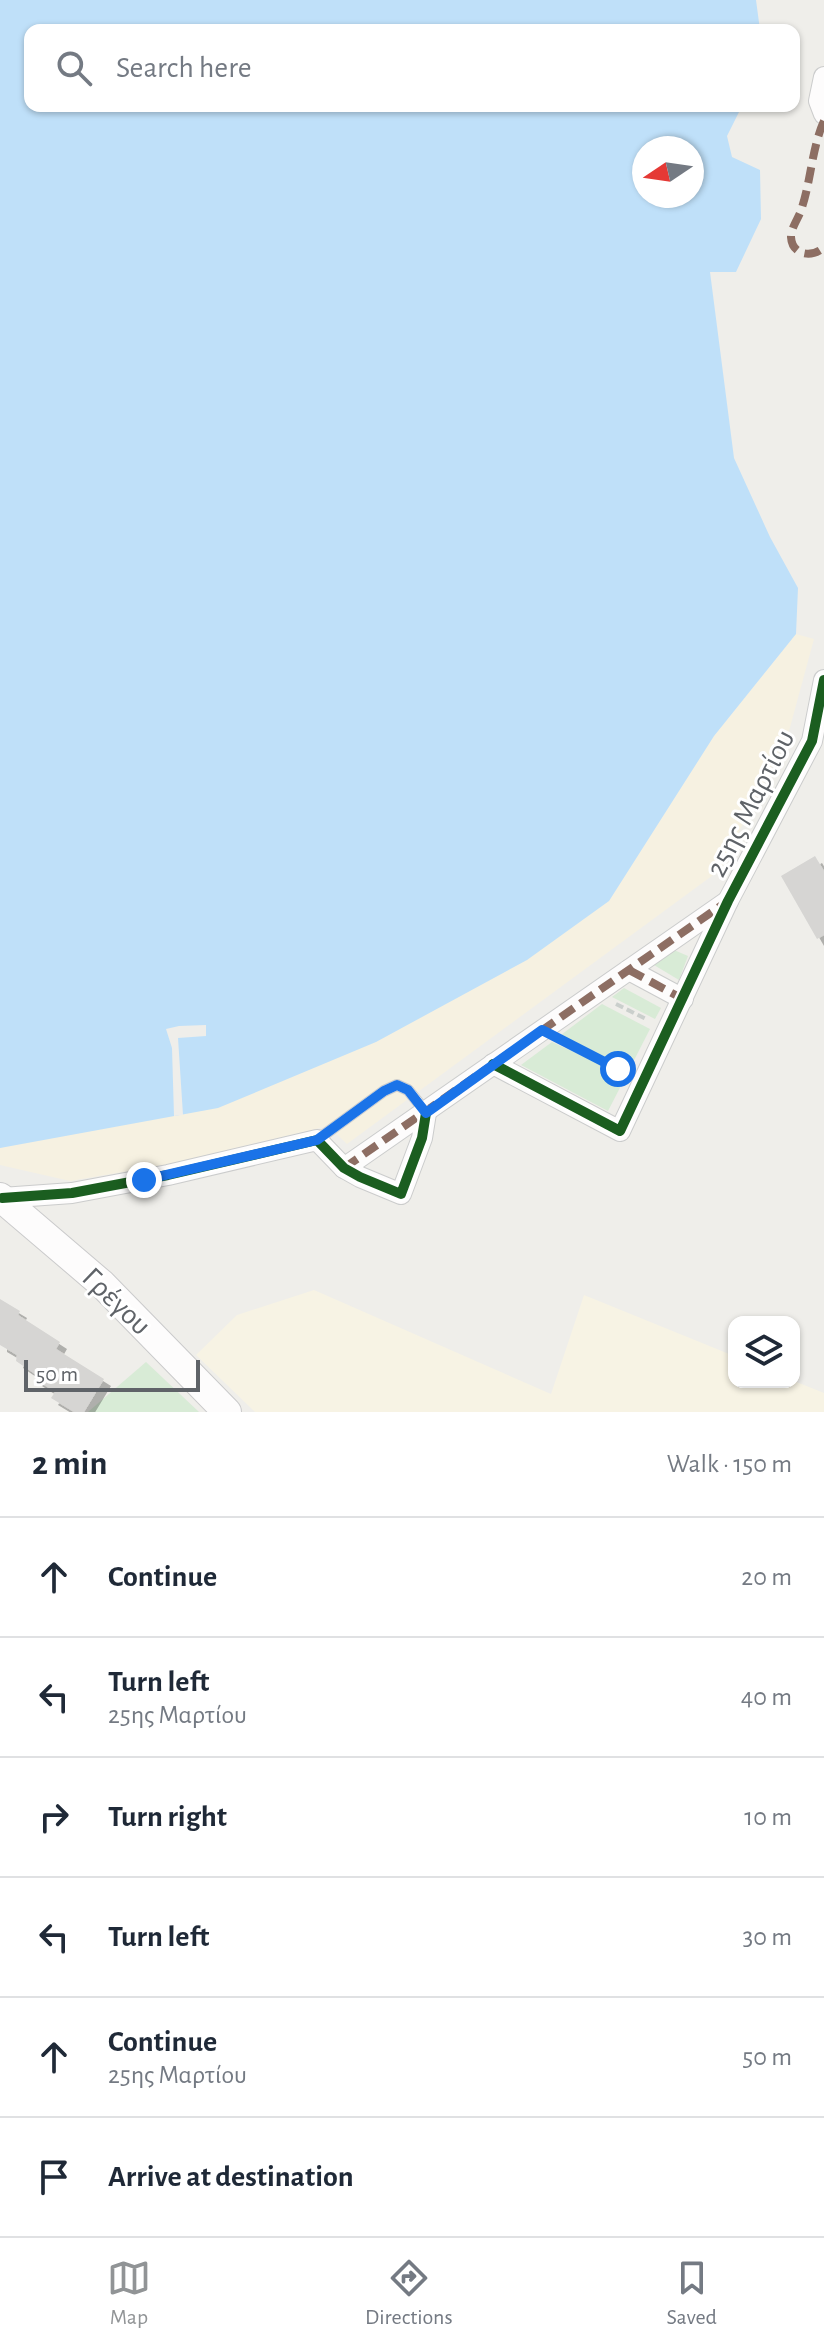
<!DOCTYPE html>
<html lang="en">
<head>
<meta charset="utf-8">
<style>
	:root { --surface:#fff; --page:#f6f6f7; --text:#1f2937; --muted:#747a83; --line:#e0e1e3; --accent:#919496 }
	body { margin:0; font-family:"Alegreya Sans",sans-serif; background:var(--page); color:var(--text) }
	.controls { position:absolute; right:24px; bottom:24px; display:grid; overflow:hidden; border-radius:16px; box-shadow:0 2px 6px #0004 }
	.controls button { width:72px; height:72px; display:grid; place-items:center; padding:0; border:0; border-bottom:2px solid var(--line); background:var(--surface); color:var(--text); font:40px sans-serif }
	.compass { position:absolute; left:632px; top:136px; width:72px; height:72px; border-radius:50%; background:var(--surface); box-shadow:0 2px 6px #0004; rotate:257deg }
	.scale { position:absolute; left:24px; bottom:20px; width:176px; box-sizing:border-box; padding-left:8px; border:4px solid #5f6368; border-top:0; font-size:22px; line-height:28px; white-space:nowrap; color:#5f6368; -webkit-text-stroke:6px #fff; paint-order:stroke }
	.stop { position:absolute; width:24px; height:24px; margin:-18px; border:6px solid #1a73e8; border-radius:50%; background:#fff }
	.stop.end { background:#1a73e8; border-color:#fff; box-shadow:0 2px 8px #0008 }
	.list { margin:0; padding:0; list-style:none }
	h2 { display:flex; justify-content:space-between; align-items:center; height:104px; margin:0; padding:0 32px; font-size:34px }
	h2 small { font-size:26px; font-weight:400; color:var(--muted) }
	.list li { display:grid; grid-template-columns:52px 1fr auto; gap:24px; align-items:center; box-sizing:border-box; height:120px; padding:0 32px; border-top:2px solid var(--line) }
	.list b { display:block; font-size:30px; white-space:nowrap }
	.list p { margin:0; font-size:26px; white-space:nowrap; color:var(--muted) }
	.list em { font-size:26px; font-style:normal; color:var(--muted) }
	.icon { flex:none; width:44px; height:44px; fill:none; stroke:currentColor; stroke-width:2; stroke-linecap:round; stroke-linejoin:round }
	.map { position:relative; flex:none; width:824px; height:1412px; overflow:hidden }
	.search { position:absolute; background:var(--surface); box-shadow:0 2px 6px #0004; left:24px; right:24px; top:24px; height:88px; display:flex; align-items:center; gap:20px; box-sizing:border-box; padding:0 28px; border-radius:16px; color:var(--muted); font-size:30px }
	.sheet { height:824px; background:var(--surface) }
	nav { display:flex; justify-content:space-around; align-items:center; box-sizing:border-box; height:112px; border-top:2px solid var(--line); background:var(--surface); font-size:22px; color:var(--muted) }
	nav a { display:grid; justify-items:center; gap:4px }
	nav .on { color:var(--accent) }
	.map>svg:first-child { display:block }
</style>
</head>
<body>
<div class="map">
<svg width="824" height="1412" viewBox="0 0 824 1412">
	<defs>
		<filter id="shadow"><feDropShadow dx="7" dy="7" stdDeviation="0" flood-color="#0004"/></filter>
	</defs>
	<rect width="100%" height="100%" fill="#efeeea"/>
	<path fill="#f7f3e4" d="M314 1290 551 1394 584 1295 734 1356V1382L794 1381 824 1393V1412H255L196 1355 237 1315Z"/>
	<g fill="#d8ebd6">
		<path d="M674 950 688 956 679 980 654 965Z"/>
		<path d="M624 988 661 1008 655 1019 612 997Z"/>
		<path d="M602 1004 650 1029 629 1070 561 1035Z"/>
		<path d="M552 1042 626 1076 608 1111 521 1065Z"/>
		<path d="M146 1362 199 1412H88Z"/>
	</g>
	<path fill="#f6f1e1" d="M796 634 814 639 789 731 720 870 347 1144 328 1126 164 1165 70 1181 0 1165V1148L22 1143 609 901 714 736Z"/>
	<path fill="#bfe0f9" fill-rule="evenodd" d="M0 0H756L760 30H30V106H742L727 136 732 157 760 170 761 219 736 272H710L734 458 770 537 798 588 796 634 714 736 609 901 527 960 376 1042 218 1108 0 1148ZM644 148H692V196H644Z"/>
	<path fill="#efeeea" d="M206 1025V1036L178 1038 183 1115 174 1116 172 1048 166 1029 179 1026Z"/>
	<g fill="#d6d5d3" filter="url(#shadow)">
		<path d="M815 856 824 871V935L817 939 781 876Z"/>
		<path d="M0 1299 20 1311 18 1315 60 1342 56 1349 104 1379 84 1412H74L51 1398 55 1392 35 1379V1374L16 1361 17 1355 0 1345Z"/>
	</g>
	<g fill="none" stroke-linecap="round" stroke-linejoin="round">
		<defs>
			<path id="service" d="M317 1140 384 1091 397 1085 408 1090 426 1112"/>
			<g id="minor">
				<path d="M824 77 819 101 824 114"/>
				<path d="M629 970 683 999"/>
				<path d="M493 1064 620 1131 728 901 812 741 824 680"/>
				<path d="M344 1168 728 901"/>
				<path d="M2 1198 72 1193 168 1175 317 1140 344 1168 360 1177 401 1194 422 1138 426 1113"/>
			</g>
			<path id="secondary" d="M0 1197 102 1284 227 1412"/>
		</defs>
		<use href="#service" stroke="#cbcccc" stroke-width="12"/>
		<use href="#minor" stroke="#cbcccc" stroke-width="22"/>
		<use href="#secondary" stroke="#cacacb" stroke-width="30"/>
		<g stroke="#cacfcc" stroke-width="4" stroke-dasharray="8 4" stroke-linecap="butt">
			<path d="M616 1004 648 1020"/>
			<path d="M564 1041 623 1072"/>
		</g>
		<use href="#service" stroke="#fdfcfc" stroke-width="10"/>
		<use href="#minor" stroke="#fdfcfc" stroke-width="20"/>
		<use href="#secondary" stroke="#fdfcfc" stroke-width="28"/>
		<g stroke="#8d6e63" stroke-width="8" stroke-dasharray="16 8" stroke-linecap="butt">
			<path d="M824 121C811 150 811 184 800 213 797 220 791 229 791 237 792 256 813 258 824 247"/>
			<path d="M629 970 683 999"/>
			<path d="M344 1168 722 905"/>
		</g>
		<defs>
			<g id="cycleway">
				<path d="M493 1064 620 1131 728 901 812 741 824 680"/>
				<path d="M2 1198 72 1193 168 1175 317 1140 344 1168 360 1177 401 1194 422 1138 426 1113"/>
			</g>
		</defs>
		<use href="#cycleway" stroke="#fff" stroke-width="15"/>
		<use href="#cycleway" stroke="#1b5e20" stroke-width="10"/>
	</g>
	<g fill="none" stroke-linecap="round" stroke-linejoin="round">
		<path stroke="#1a73e8" stroke-width="10" d="M144 1180 317 1140 384 1091 397 1085 408 1090 426 1113 542 1030 618 1069"/>
	</g>
	<g text-anchor="middle" stroke-width="6" stroke-linejoin="round" paint-order="stroke">
		<g font-size="30" fill="#5f6368" stroke="#fff">
			<text transform="translate(750 803) rotate(-63)" y="10">25ης Μαρτίου</text>
			<text transform="translate(117 1301) rotate(44)" y="10">Γρέγου</text>
		</g>
	</g>
</svg>
<div class="controls">
<button><svg class="icon" aria-label="layers" viewBox="0 0 24 24"><path d="M12 4l9 5-9 5-9-5zM3 14l9 5 9-5"/></svg></button>
</div>
<svg class="compass" viewBox="-18 -18 36 36"><path d="M0-13l5 13h-10z" fill="#e53935"/><path d="M0 13l5-13h-10z" fill="#747a83"/></svg>
<div class="scale">50 m</div>
<div class="stop" style="left:618px;top:1069px"></div>
<div class="stop end" style="left:144px;top:1180px"></div>
<div class="search"><svg class="icon" aria-label="search" viewBox="0 0 24 24"><circle cx="10" cy="10" r="6"/><path d="M15 15l6 6"/></svg>Search here</div>
</div>
<section class="sheet">
<h2>2 min<small>Walk · 150 m</small></h2>
<ul class="list">
<li><svg class="icon" aria-label="ahead" viewBox="0 0 24 24"><path d="M12 20V5M6 11l6-6 6 6"/></svg><div><b>Continue</b></div><em>20 m</em></li>
<li><svg class="icon" aria-label="left" viewBox="0 0 24 24"><path d="M17 20v-9H6M10 6l-5 5 5 5"/></svg><div><b>Turn left</b><p>25ης Μαρτίου</p></div><em>40 m</em></li>
<li><svg class="icon" aria-label="right" viewBox="0 0 24 24"><path d="M7 20v-9h11M14 6l5 5-5 5"/></svg><div><b>Turn right</b></div><em>10 m</em></li>
<li><svg class="icon" aria-label="left" viewBox="0 0 24 24"><path d="M17 20v-9H6M10 6l-5 5 5 5"/></svg><div><b>Turn left</b></div><em>30 m</em></li>
<li><svg class="icon" aria-label="ahead" viewBox="0 0 24 24"><path d="M12 20V5M6 11l6-6 6 6"/></svg><div><b>Continue</b><p>25ης Μαρτίου</p></div><em>50 m</em></li>
<li><svg class="icon" aria-label="arrive" viewBox="0 0 24 24"><path d="M6 21V4h12l-3 4 3 4H6"/></svg><div><b>Arrive at destination</b></div></li>
</ul>
</section>
<nav>
<a class="on"><svg class="icon" aria-label="map" viewBox="0 0 24 24"><path d="M3 6l6-2 6 2 6-2v14l-6 2-6-2-6 2zM9 4v14M15 6v14"/></svg>Map</a>
<a><svg class="icon" aria-label="directions" viewBox="0 0 24 24"><path d="M12 3l9 9-9 9-9-9zM9 14v-3h6M13 9l2 2-2 2"/></svg>Directions</a>
<a><svg class="icon" aria-label="saved" viewBox="0 0 24 24"><path d="M7 4h10v16l-5-4-5 4z"/></svg>Saved</a>
</nav>
</body>
</html>
